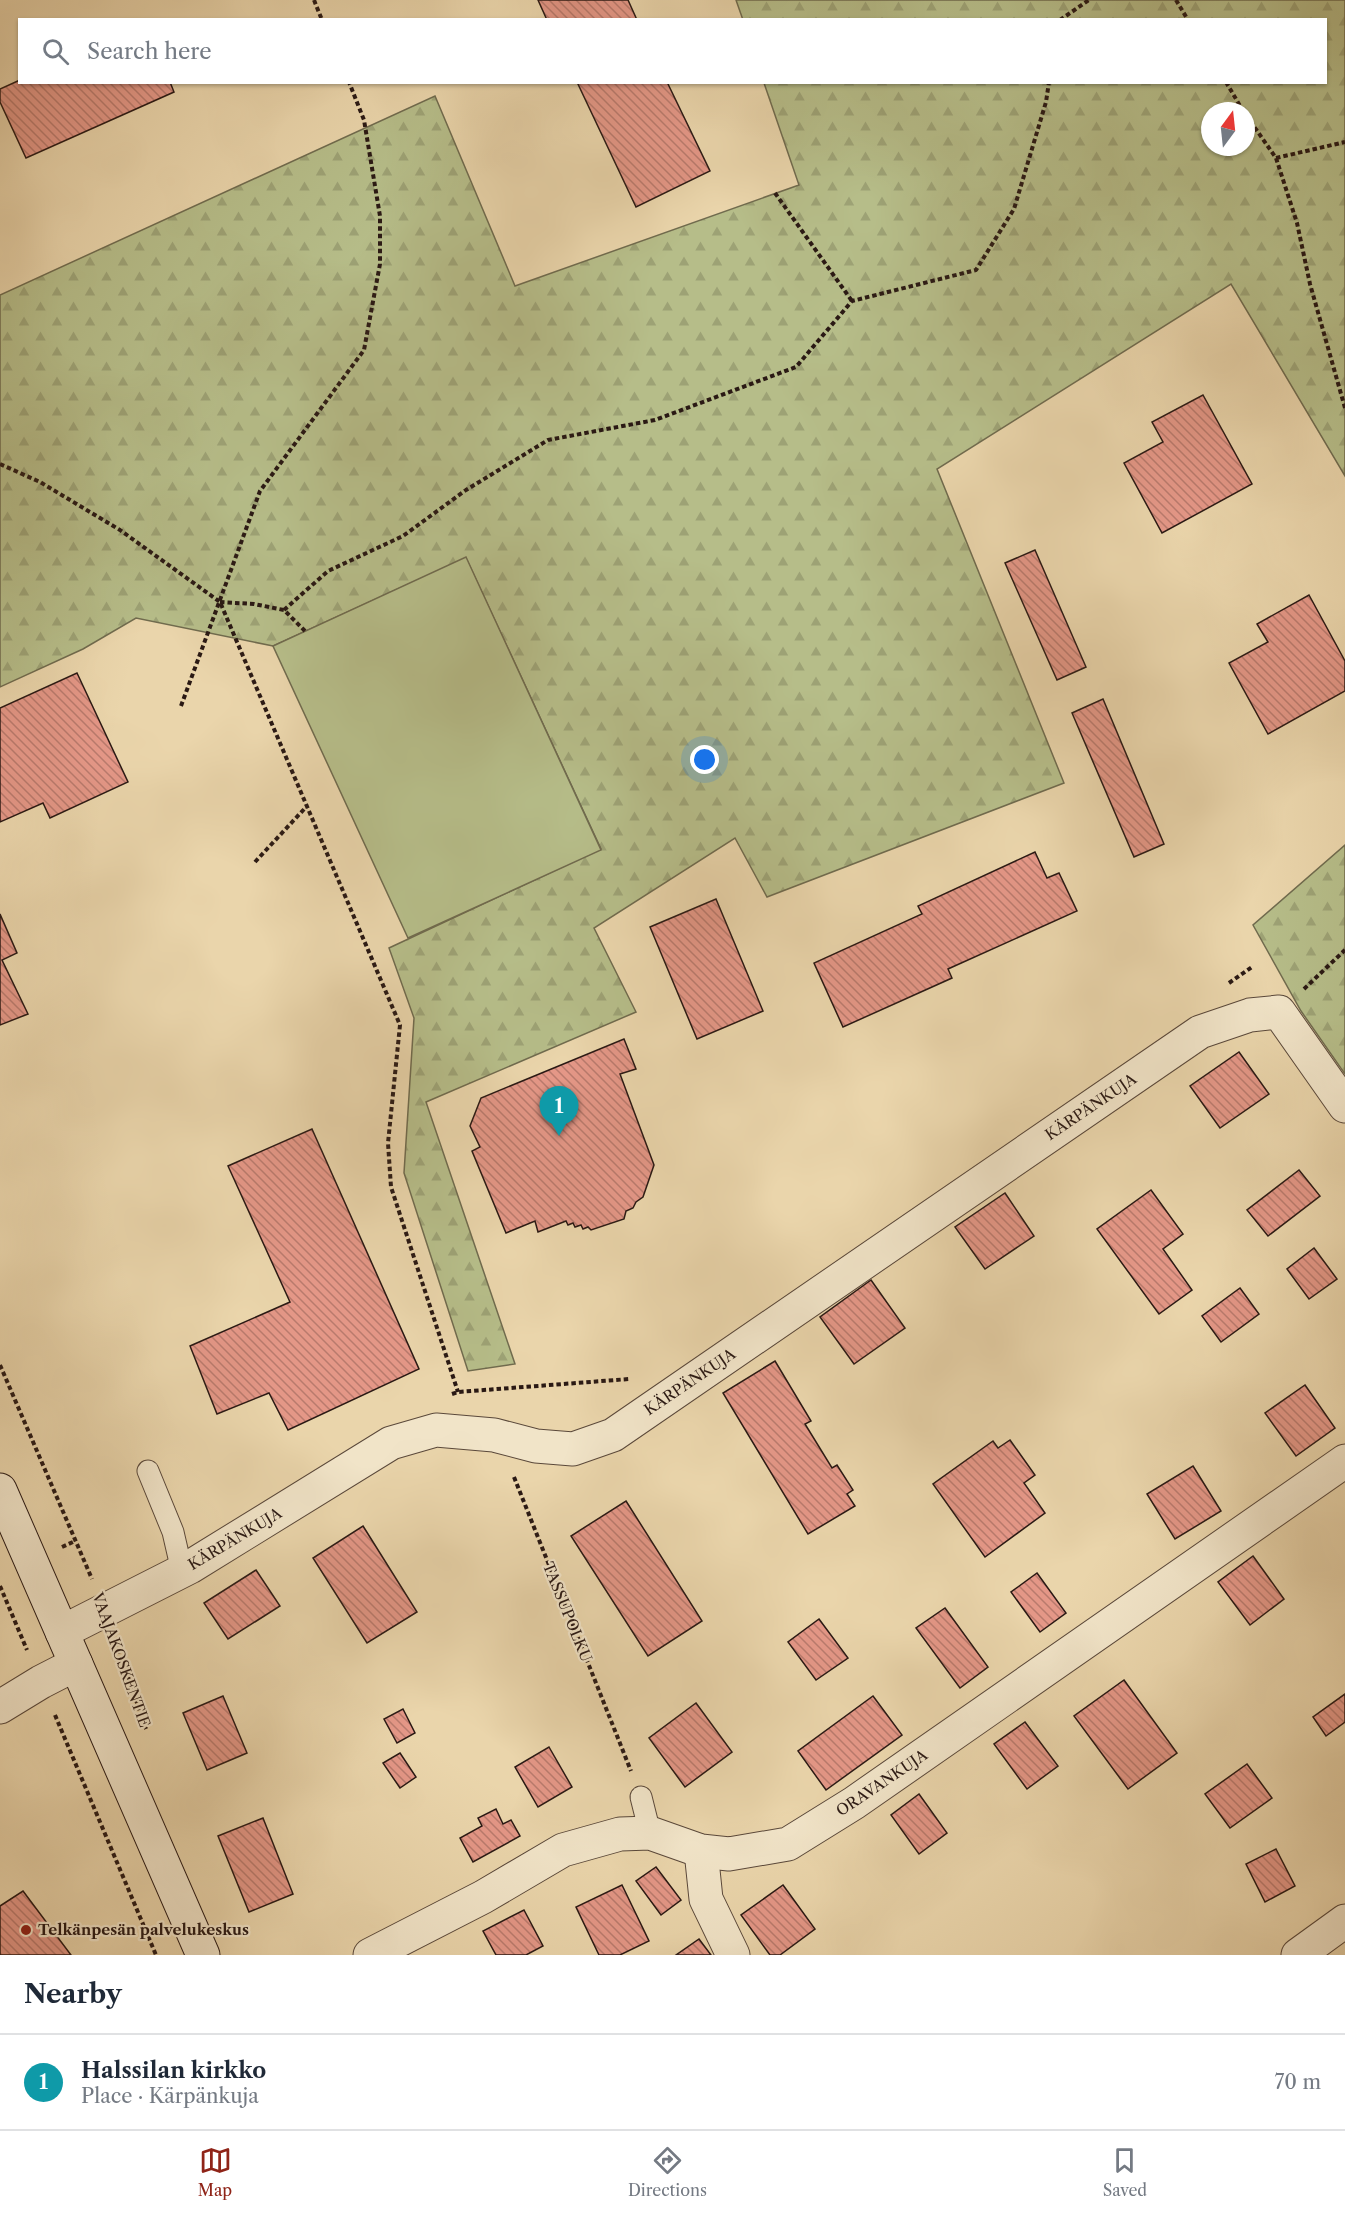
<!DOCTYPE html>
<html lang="en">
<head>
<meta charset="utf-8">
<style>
	:root { --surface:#fff; --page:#f6f6f7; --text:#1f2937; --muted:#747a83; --line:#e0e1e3; --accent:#8f2418 }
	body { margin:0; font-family:"Libre Caslon Text",serif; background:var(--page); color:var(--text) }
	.compass { position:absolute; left:1201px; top:102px; width:54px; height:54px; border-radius:50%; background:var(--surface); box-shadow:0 2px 4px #0004; rotate:15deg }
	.you { position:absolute; left:705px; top:760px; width:21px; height:21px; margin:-15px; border:4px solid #fff; border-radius:50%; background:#1a73e8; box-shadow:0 0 0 9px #1a73e833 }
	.badge { display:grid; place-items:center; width:39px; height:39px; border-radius:50%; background:var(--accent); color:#fff; font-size:20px; font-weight:700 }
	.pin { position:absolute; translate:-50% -50px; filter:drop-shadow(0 2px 3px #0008) }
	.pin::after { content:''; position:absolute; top:32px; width:21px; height:18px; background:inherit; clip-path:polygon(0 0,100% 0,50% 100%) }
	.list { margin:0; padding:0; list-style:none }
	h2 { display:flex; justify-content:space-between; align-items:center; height:78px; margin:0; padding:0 24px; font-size:26px }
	h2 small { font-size:20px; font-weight:400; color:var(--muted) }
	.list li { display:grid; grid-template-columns:39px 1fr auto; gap:18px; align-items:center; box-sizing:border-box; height:96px; padding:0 24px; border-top:2px solid var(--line) }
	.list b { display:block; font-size:22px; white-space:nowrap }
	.list p { margin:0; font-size:20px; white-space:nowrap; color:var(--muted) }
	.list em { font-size:20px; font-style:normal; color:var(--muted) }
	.icon { flex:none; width:33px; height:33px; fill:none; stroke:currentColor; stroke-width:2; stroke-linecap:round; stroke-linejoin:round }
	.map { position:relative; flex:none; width:1345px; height:1955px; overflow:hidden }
	.search { position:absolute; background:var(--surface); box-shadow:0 2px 4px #0004; left:18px; right:18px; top:18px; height:66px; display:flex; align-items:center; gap:15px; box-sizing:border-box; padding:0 21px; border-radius:0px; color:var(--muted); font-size:22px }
	.sheet { height:174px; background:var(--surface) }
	nav { display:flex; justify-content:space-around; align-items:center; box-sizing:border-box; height:84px; border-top:2px solid var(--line); background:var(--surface); font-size:16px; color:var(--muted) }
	nav a { display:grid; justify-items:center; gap:3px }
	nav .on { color:var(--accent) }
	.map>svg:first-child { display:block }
</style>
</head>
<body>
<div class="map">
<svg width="1345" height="1955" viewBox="0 0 1345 1955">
	<defs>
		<pattern id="forest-firs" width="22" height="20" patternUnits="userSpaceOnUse" patternTransform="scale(1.5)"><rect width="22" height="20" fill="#b6bd89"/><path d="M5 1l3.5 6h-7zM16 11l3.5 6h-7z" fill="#9da275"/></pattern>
		<pattern id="building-back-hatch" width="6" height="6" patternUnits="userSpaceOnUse" patternTransform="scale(1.5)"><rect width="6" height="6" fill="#e49787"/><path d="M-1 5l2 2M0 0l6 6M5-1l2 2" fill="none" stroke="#b97a6d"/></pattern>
	</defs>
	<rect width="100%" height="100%" fill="#ead5ab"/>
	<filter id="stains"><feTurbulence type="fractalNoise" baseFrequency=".00333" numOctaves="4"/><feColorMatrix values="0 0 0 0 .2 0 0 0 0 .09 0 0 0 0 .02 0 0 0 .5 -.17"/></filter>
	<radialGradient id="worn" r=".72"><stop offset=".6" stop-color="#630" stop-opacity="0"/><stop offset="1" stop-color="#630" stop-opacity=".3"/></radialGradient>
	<g fill="url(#forest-firs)" stroke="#706b4e" stroke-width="1.5" fill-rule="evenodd">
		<path d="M736 0H1345V476L1231 284 937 469 1064 783 767 897 735 838 594 928 636 1012 426 1102 515 1364 468 1371 404 1173 414 1018 389 948 601 849 466 558 273 646 136 618 83 649 0 687V295L435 96 515 286 799 185 764 83 1326 82V20H743ZM1210 111H1246V147H1210Z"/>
		<path d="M1345 845V1074L1301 1011 1253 925Z"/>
	</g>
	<path fill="#b6bd89" stroke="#706b4e" stroke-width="1.5" d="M466 557 601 850 408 938 273 646Z"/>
	<g fill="url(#building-back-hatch)" stroke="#2a1914" stroke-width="1.5">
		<path d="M538 0H628L637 20H547Z"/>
		<path d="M20 80V82H170L174 92 26 158 0 102V89Z"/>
		<path d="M577 82H667L710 171 636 207Z"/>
		<path d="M1203 395 1252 484 1162 533 1124 463 1163 442 1152 422Z"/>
		<path d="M1035 550 1086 667 1057 680 1005 563Z"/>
		<path d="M1309 595 1345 661V691L1268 734 1229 663 1268 642 1257 624Z"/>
		<path d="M77 673 128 782 50 818 43 803 0 822V708Z"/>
		<path d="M1103 699 1164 844 1134 857 1072 713Z"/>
		<path d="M1035 852 1047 878 1059 873 1077 911 948 969 952 978 843 1027 814 963 922 914 918 906Z"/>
		<path d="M716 899 763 1011 697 1039 650 927Z"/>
		<path d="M0 914 17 953 2 960 28 1014 0 1025Z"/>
		<path d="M624 1039 636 1069 620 1074 654 1165 643 1197 636 1202 633 1208 626 1211 624 1219 591 1230 588 1227 583 1229 581 1225 575 1227 573 1223 568 1225 566 1221 538 1232 535 1221 506 1233 472 1151 480 1147 470 1126 481 1098Z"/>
		<path d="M1239 1052 1269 1094 1220 1128 1190 1086Z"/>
		<path d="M312 1129 419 1369 288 1430 269 1393 217 1414 190 1346 290 1302 228 1166Z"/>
		<path d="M1299 1170 1320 1196 1268 1236 1247 1210Z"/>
		<path d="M1151 1190 1183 1234 1163 1249 1192 1290 1159 1314 1097 1229Z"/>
		<path d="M1005 1193 1034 1236 985 1269 955 1227Z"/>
		<path d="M1314 1248 1337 1279 1309 1299 1287 1269Z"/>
		<path d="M871 1280 905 1328 854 1364 820 1317Z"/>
		<path d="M1240 1288 1259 1314 1221 1342 1202 1316Z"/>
		<path d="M775 1361 811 1421 805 1424 832 1468 837 1465 853 1490 847 1494 855 1506 808 1534 723 1393Z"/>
		<path d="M1305 1385 1335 1428 1296 1456 1265 1413Z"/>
		<path d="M1010 1440 1035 1475 1024 1483 1045 1513 985 1557 933 1484 993 1441 998 1448Z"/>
		<path d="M1193 1466 1221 1511 1175 1539 1147 1494Z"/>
		<path d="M626 1501 702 1621 648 1656 571 1536Z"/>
		<path d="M363 1526 417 1612 367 1643 313 1558Z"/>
		<path d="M1253 1556 1284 1599 1250 1625 1218 1582Z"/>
		<path d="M256 1570 280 1606 228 1639 204 1603Z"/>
		<path d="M1037 1573 1066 1613 1040 1632 1011 1592Z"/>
		<path d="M945 1608 988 1667 960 1688 916 1628Z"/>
		<path d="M819 1619 848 1658 816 1680 788 1642Z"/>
		<path d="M1124 1680 1177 1753 1128 1789 1074 1716Z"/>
		<path d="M1345 1694V1722L1326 1736 1313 1717Z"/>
		<path d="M223 1696 247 1753 207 1770 183 1713Z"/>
		<path d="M873 1696 902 1735 826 1790 798 1751Z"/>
		<path d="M696 1703 732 1752 685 1787 649 1738Z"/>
		<path d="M403 1709 415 1733 397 1743 384 1719Z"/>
		<path d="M1025 1722 1058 1766 1027 1789 994 1744Z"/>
		<path d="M549 1747 572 1787 538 1807 515 1767Z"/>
		<path d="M400 1753 416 1777 400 1788 383 1763Z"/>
		<path d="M1247 1764 1272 1798 1230 1828 1205 1794Z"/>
		<path d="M919 1794 947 1833 919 1854 891 1815Z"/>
		<path d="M496 1809 503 1824 511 1820 520 1836 473 1862 460 1838 482 1826 478 1818Z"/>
		<path d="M263 1818 293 1894 249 1912 218 1836Z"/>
		<path d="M1276 1849 1295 1886 1265 1902 1246 1864Z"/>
		<path d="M656 1867 681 1900 661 1915 636 1881Z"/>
		<path d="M622 1885 649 1941 620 1955H599L576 1907Z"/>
		<path d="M783 1885 815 1929 780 1955H770L741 1915Z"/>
		<path d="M23 1891 71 1955H0V1906Z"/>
		<path d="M524 1910 543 1946 526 1955H496L483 1931Z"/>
		<path d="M699 1939 711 1955H676Z"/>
	</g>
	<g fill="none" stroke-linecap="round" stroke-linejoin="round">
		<defs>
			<g id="lane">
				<path d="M148 1471 173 1532 182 1571"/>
				<path d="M641 1797 650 1833"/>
			</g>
			<g id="street">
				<path d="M62 1632 190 1567 391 1443 436 1430 494 1435 536 1446 573 1449 613 1435 1200 1032 1250 1015 1279 1012 1345 1106"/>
				<path d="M0 1707 41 1682 76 1664"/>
				<path d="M701 1851 706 1899 733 1955"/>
				<path d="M370 1955 483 1897 563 1850 620 1834 650 1833 701 1851 729 1854 788 1844 854 1803 1345 1461"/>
				<path d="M1298 1955 1345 1921"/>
			</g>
			<path id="secondary" d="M0 1490 203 1955"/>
		</defs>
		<use href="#lane" stroke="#5a483a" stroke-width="23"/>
		<use href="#street" stroke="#5a483a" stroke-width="35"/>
		<use href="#secondary" stroke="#2a1914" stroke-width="35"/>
		<g stroke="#2a1914" stroke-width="4" stroke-dasharray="4.5 3" stroke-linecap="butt">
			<path d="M314 0 322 20"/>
			<path d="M1176 0 1188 20"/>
			<path d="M1060 20 1089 0"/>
			<path d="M1226 82 1243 111"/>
			<path d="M1246 115 1276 158 1297 223 1310 284 1345 408"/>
			<path d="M1276 158 1345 142"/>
			<path d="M775 193 852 301"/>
			<path d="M0 464 40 482 120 530 220 602 400 1025 388 1143 391 1187 458 1392"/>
			<path d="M220 602 254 604 284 610 305 631"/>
			<path d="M284 610 328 571 403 536 466 490 548 440 655 420 796 367 852 301 976 270 1014 209 1046 102 1049 82"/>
			<path d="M181 706 260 491 364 350 380 264V216L364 120 349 82"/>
			<path d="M255 862 307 806"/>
			<path d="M1229 983 1252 967"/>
			<path d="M1304 989 1345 950"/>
			<path d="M0 1365 92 1579"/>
			<path d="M452 1394 458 1392 629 1379"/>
			<path d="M514 1477 631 1771"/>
			<path d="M62 1547 75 1541"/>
			<path d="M0 1586 27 1650"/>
			<path d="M116 1642 146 1729"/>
			<path d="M55 1715 156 1955"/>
		</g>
		<use href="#lane" stroke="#f1e4c8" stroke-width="21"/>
		<use href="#street" stroke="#f1e4c8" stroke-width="33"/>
		<use href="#secondary" stroke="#f1e4c8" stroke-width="33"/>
	</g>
	<circle fill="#8f2418" stroke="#f1e4c8" stroke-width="2" cx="26" cy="1930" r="6"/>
	<g text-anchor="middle" stroke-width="4.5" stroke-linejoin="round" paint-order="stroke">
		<g font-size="15" fill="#2a1914" stroke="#f1e4c8">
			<text transform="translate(1091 1107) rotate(-34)" y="5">KÄRPÄNKUJA</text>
			<text transform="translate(690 1382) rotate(-34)" y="5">KÄRPÄNKUJA</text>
			<text transform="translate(235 1539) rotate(-31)" y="5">KÄRPÄNKUJA</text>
			<text transform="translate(567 1612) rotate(68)" y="5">TASSUPOLKU</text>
			<text transform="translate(121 1660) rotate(70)" y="5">VAAJAKOSKENTIE</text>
			<text transform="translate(882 1783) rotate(-34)" y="5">ORAVANKUJA</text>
		</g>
		<g font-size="15" font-weight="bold" fill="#2a1914" stroke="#f1e4c8" text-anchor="start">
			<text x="38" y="1935">Telkänpesän palvelukeskus</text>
		</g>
	</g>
	<rect width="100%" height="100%" filter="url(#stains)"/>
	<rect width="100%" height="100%" fill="url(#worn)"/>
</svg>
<svg class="compass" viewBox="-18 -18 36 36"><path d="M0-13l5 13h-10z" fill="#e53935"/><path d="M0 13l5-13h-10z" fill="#747a83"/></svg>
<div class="you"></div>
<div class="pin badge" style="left:559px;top:1136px;background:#0f9aa8">1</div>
<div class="search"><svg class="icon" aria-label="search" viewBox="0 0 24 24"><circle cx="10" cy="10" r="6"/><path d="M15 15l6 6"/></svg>Search here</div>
</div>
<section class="sheet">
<h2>Nearby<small></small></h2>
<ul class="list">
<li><span class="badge" style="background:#0f9aa8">1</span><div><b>Halssilan kirkko</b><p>Place · Kärpänkuja</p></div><em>70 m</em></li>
</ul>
</section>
<nav>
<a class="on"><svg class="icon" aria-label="map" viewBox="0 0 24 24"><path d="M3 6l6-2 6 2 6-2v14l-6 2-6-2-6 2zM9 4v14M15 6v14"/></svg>Map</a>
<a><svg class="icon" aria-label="directions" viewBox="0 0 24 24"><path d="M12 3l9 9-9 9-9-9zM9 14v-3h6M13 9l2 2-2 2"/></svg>Directions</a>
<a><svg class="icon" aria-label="saved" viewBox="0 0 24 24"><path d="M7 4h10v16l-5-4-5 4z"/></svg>Saved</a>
</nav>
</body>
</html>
